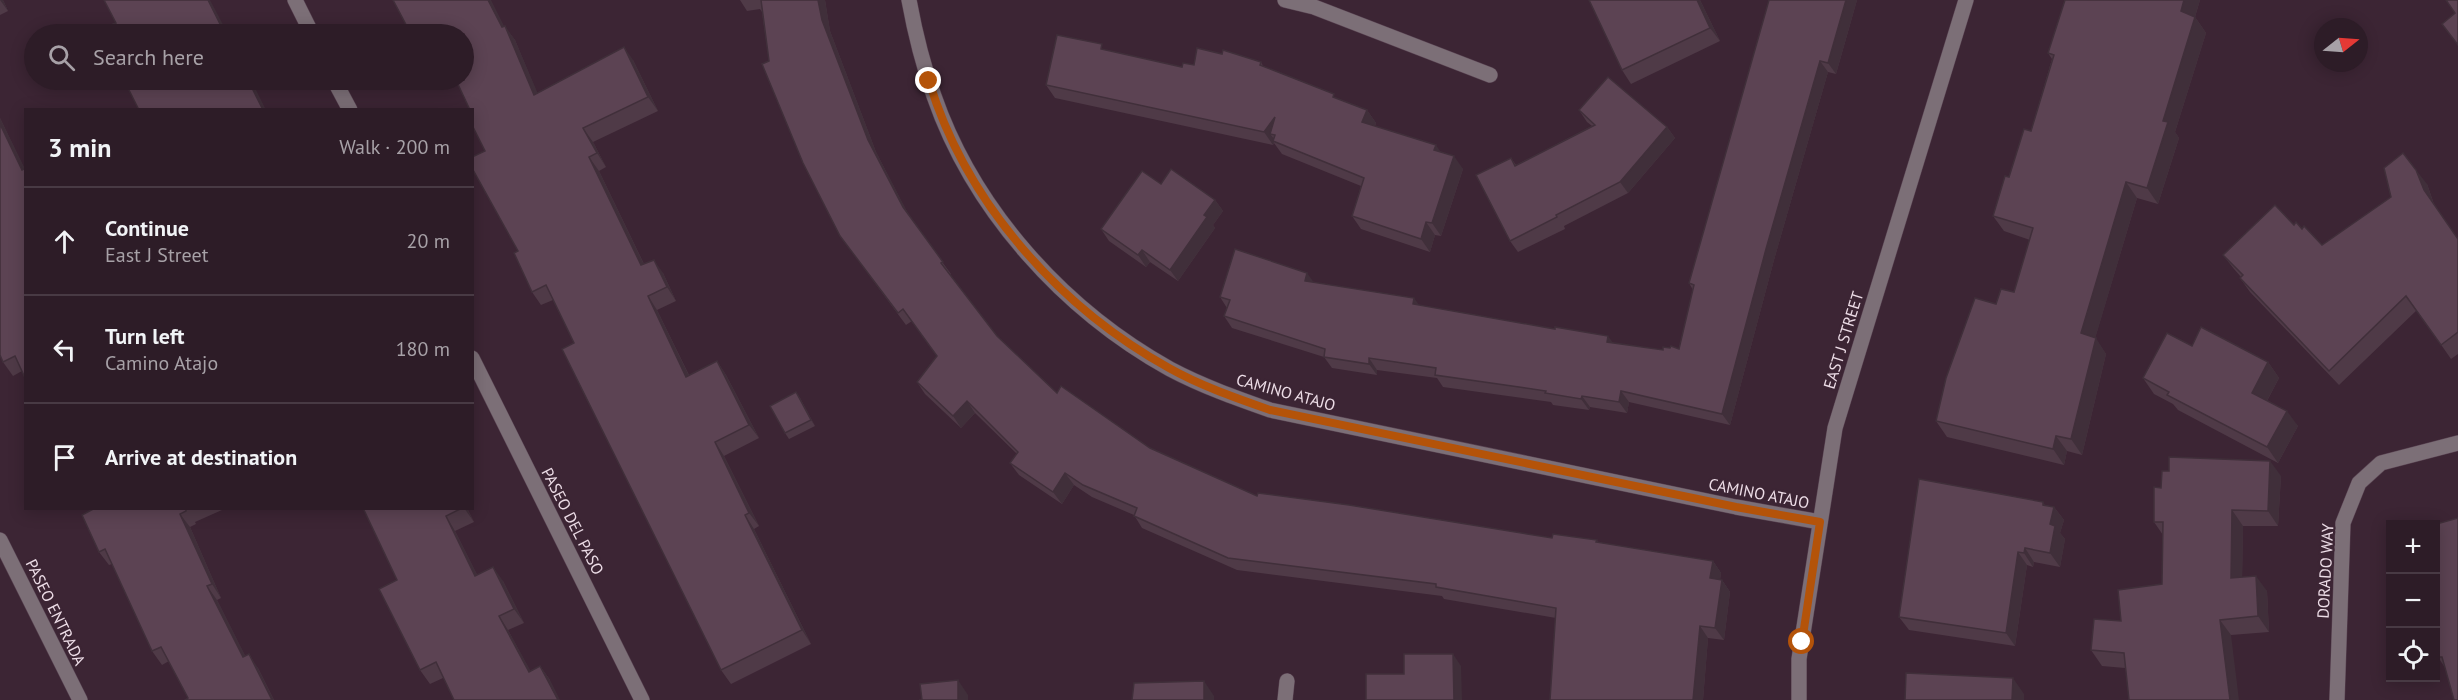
<!DOCTYPE html>
<html lang="en">
<head>
<meta charset="utf-8">
<style>
	:root { --surface:#2d1c27; --page:#392933; --text:#f1f3f6; --muted:#a7a1a7; --line:#483a44 }
	body { margin:0; font-family:"PT Sans",sans-serif; background:var(--page); color:var(--text) }
	.controls { position:absolute; right:18px; bottom:18px; display:grid; overflow:hidden; border-radius:0px; box-shadow:0 3px 15px #0003 }
	.controls button { width:54px; height:54px; display:grid; place-items:center; padding:0; border:0; border-bottom:2px solid var(--line); background:var(--surface); color:var(--text); font:30px sans-serif }
	.compass { position:absolute; left:2314px; top:18px; width:54px; height:54px; border-radius:50%; background:var(--surface); box-shadow:0 3px 15px #0003; rotate:73deg }
	.stop { position:absolute; width:18px; height:18px; margin:-14px; border:4px solid #b45309; border-radius:50%; background:#fff }
	.stop.end { background:#b45309; border-color:#fff; box-shadow:0 2px 6px #0008 }
	.list { margin:0; padding:0; list-style:none }
	h2 { display:flex; justify-content:space-between; align-items:center; height:78px; margin:0; padding:0 24px; font-size:26px }
	h2 small { font-size:20px; font-weight:400; color:var(--muted) }
	.list li { display:grid; grid-template-columns:39px 1fr auto; gap:18px; align-items:center; box-sizing:border-box; height:108px; padding:0 24px; border-top:2px solid var(--line) }
	.list b { display:block; font-size:22px; white-space:nowrap }
	.list p { margin:0; font-size:20px; white-space:nowrap; color:var(--muted) }
	.list em { font-size:20px; font-style:normal; color:var(--muted) }
	.icon { flex:none; width:33px; height:33px; fill:none; stroke:currentColor; stroke-width:2; stroke-linecap:round; stroke-linejoin:round }
	.map { position:relative; flex:none; width:2458px; height:700px; overflow:hidden }
	.search { position:absolute; background:var(--surface); box-shadow:0 3px 15px #0003; left:24px; top:24px; width:450px; height:66px; display:flex; align-items:center; gap:15px; box-sizing:border-box; padding:0 21px; border-radius:33px; color:var(--muted); font-size:22px }
	.panel { position:absolute; background:var(--surface); box-shadow:0 3px 15px #0003; left:24px; top:108px; width:450px; height:402px; border-radius:0px }
	.map>svg:first-child { display:block }
</style>
</head>
<body>
<div class="map">
<svg width="2458" height="700" viewBox="0 0 2458 700">
	<rect width="100%" height="100%" fill="#3c2534"/>
	<g fill="none" stroke-linecap="round" stroke-linejoin="round">
		<defs>
			<g id="minor">
				<path d="M295 0 312 34"/>
				<path d="M909 0C915 33 923 65 934 96 974 211 1064 310 1170 369 1202 386 1236 398 1270 410L1736 507 1820 522"/>
				<path d="M1285 0 1314 7 1490 75"/>
				<path d="M334 80 350 110"/>
				<path d="M472 358 642 700"/>
				<path d="M0 540 80 700"/>
				<path d="M1285 700 1287 681"/>
				<path d="M1799 700V659L1835 428 1966 0"/>
				<path d="M2337 700 2343 523 2359 483 2381 463 2458 443"/>
			</g>
		</defs>
		<use href="#minor" stroke="#584251" stroke-width="16"/>
		<use href="#minor" stroke="#7c6f77" stroke-width="15"/>
	</g>
	<g fill="#4f3a47">
		<path d="M0 0H3L8 11 0 15Z"/>
		<path d="M740 0H825L830 31 876 152 910 218 951 274 950 275 997 336 1057 393 1150 448 1257 496 1552 538 1597 540 1598 543 1713 561 1721 573 1720 580H1722L1730 592 1724 640 1708 638 1703 700H1550L1556 618 1444 599 1442 596 1237 570 1142 528 1134 515 1092 497 1074 485 1062 504 1019 475 1010 463 1017 454 975 413 961 428 925 394 917 382 937 356 912 321 906 325 849 248 769 61 762 12 760 9 747 11Z"/>
		<path d="M1589 0H1700L1720 41 1631 84 1622 70Z"/>
		<path d="M1769 0H1857L1836 74 1828 72 1774 260 1730 425 1629 402 1627 413 1590 407 1589 410 1553 405 1551 402 1443 387 1437 378 1377 370V375L1332 368 1324 357 1232 328 1224 316 1227 308 1220 297 1313 282 1419 305 1613 343 1663 350 1670 348 1679 349 1693 290 1689 283Z"/>
		<path d="M2065 0H2200L2195 17 2206 33 2175 132 2179 138 2158 204 2137 198 2095 338 2106 354 2082 455 2067 451 2064 465 1947 437 1936 421 1996 304 2014 292 2030 240 2004 231 1993 216 2009 177 2031 131 2052 59 2048 53Z"/>
		<path d="M504 26 515 40 537 93 633 60 658 111 593 142 606 167 599 171 644 264 663 273 676 301 657 310 689 375 717 361 726 375 759 438 724 456 759 526 754 529 811 644 731 684 721 670 574 343 553 300 541 305 532 292 472 110 464 34Z"/>
		<path d="M1106 50 1182 67 1194 65 1261 62 1263 66 1337 99 1367 110 1376 123 1375 126 1441 152 1463 169 1441 236 1435 235 1430 252 1361 229 1352 216 1361 186 1282 154 1274 143 1273 145 1055 98 1046 85Z"/>
		<path d="M1579 110 1667 127 1675 138 1628 193 1564 226 1565 229 1518 252 1510 241 1511 158 1516 165 1592 126 1587 122Z"/>
		<path d="M0 118 24 168 22 371 13 376 3 362Z"/>
		<path d="M1161 184 1215 200 1223 211 1213 225 1215 228 1178 281 1150 262 1146 267 1109 241 1101 229Z"/>
		<path d="M2427 184 2434 204 2458 239V354L2451 359 2417 310 2339 385 2250 292 2240 278 2241 277 2234 269 2223 255 2294 225 2302 229 2322 245Z"/>
		<path d="M2192 346 2268 362 2279 378 2267 401 2298 426 2278 463 2178 410 2173 404 2154 394 2143 378Z"/>
		<path d="M796 392 800 398 815 426 789 439 785 433Z"/>
		<path d="M2281 476 2278 526H2243L2242 577 2267 591 2269 632 2231 635 2125 668 2102 666 2091 650 2121 621 2162 584 2163 535 2154 522 2161 488Z"/>
		<path d="M2045 505 2054 507 2064 520 2060 533 2065 539 2060 567 2034 562 2033 567 2027 565 2015 646 1909 630 1899 617Z"/>
		<path d="M95 508H221L222 510 195 522 196 524 190 527 221 598 217 600 245 656 258 668 274 700H185L188 698 169 661 162 665 152 651 112 564 109 565 99 552Z"/>
		<path d="M363 508H467L474 522 455 531 477 575 503 581 524 623 508 630 530 671 540 666 550 680 443 678 430 684 420 670 397 580Z"/>
		<path d="M2436 525 2446 669 2438 657Z"/>
	</g>
	<g fill="#402f3a">
		<path d="M0 0H3L8 11Z"/>
		<path d="M208 0H210L228 34H225Z"/>
		<path d="M488 0H491L509 36 505 26 515 40 544 108 534 95Z"/>
		<path d="M818 0H825L830 31 876 152 911 219 903 207 868 140 822 20Z"/>
		<path d="M1697 0H1700L1720 41 1710 28Z"/>
		<path d="M1846 0H1857L1836 74 1828 63Z"/>
		<path d="M2184 0H2200L2194 20 2195 17 2206 33 2175 132 2179 138 2158 204 2147 188 2163 121 2181 11Z"/>
		<path d="M624 47 633 60 658 111 648 97Z"/>
		<path d="M1820 61 1828 72 1774 260 1730 425 1722 414 1766 249Z"/>
		<path d="M248 80H251L266 110H263Z"/>
		<path d="M1367 110 1376 123 1371 135 1362 122Z"/>
		<path d="M1275 117V135L1270 134 1276 141H1273L1274 143 1273 145 1264 132Z"/>
		<path d="M0 118 26 171 22 170 0 124Z"/>
		<path d="M1667 127 1675 138 1628 193 1620 182Z"/>
		<path d="M583 128 593 142 606 167 597 153Z"/>
		<path d="M1436 145 1445 158 1434 150Z"/>
		<path d="M1454 156 1463 169 1441 236 1432 223Z"/>
		<path d="M589 157 599 171 651 279 641 265Z"/>
		<path d="M2416 170 2427 184 2434 205 2424 190Z"/>
		<path d="M2126 182 2137 198 2092 349 2081 333Z"/>
		<path d="M1215 200 1223 211 1213 225 1215 228 1178 281 1170 270 1204 215Z"/>
		<path d="M1426 222 1435 235 1430 252 1421 239Z"/>
		<path d="M1142 250 1150 262 1146 267 1138 255Z"/>
		<path d="M654 260 663 273 676 301 667 287Z"/>
		<path d="M1307 273 1315 284 1305 281Z"/>
		<path d="M648 296 657 310 696 390 686 377Z"/>
		<path d="M1414 298 1422 309 1413 304Z"/>
		<path d="M1608 336 1616 347 1607 342Z"/>
		<path d="M2096 338 2106 354 2082 455 2071 439Z"/>
		<path d="M1369 358 1377 370V375L1369 364Z"/>
		<path d="M717 361 726 375 759 438 749 425Z"/>
		<path d="M2268 362 2279 378 2263 408 2252 393Z"/>
		<path d="M1621 391 1629 402 1627 413 1619 402Z"/>
		<path d="M796 392 800 398 815 426 811 420Z"/>
		<path d="M1582 396 1590 407 1589 410 1581 399Z"/>
		<path d="M967 401 975 413 961 428 953 416Z"/>
		<path d="M2287 411 2298 426 2278 463 2267 447Z"/>
		<path d="M2056 436 2067 451 2064 465 2053 449Z"/>
		<path d="M715 442 724 456 759 526 749 513Z"/>
		<path d="M2270 461 2281 476 2278 526 2268 511Z"/>
		<path d="M1065 473 1074 485 1062 504 1053 492Z"/>
		<path d="M2043 502 2052 515 2054 507 2064 520 2060 533 2065 539 2060 567 2050 553V524L2043 505Z"/>
		<path d="M464 508H467L474 522Z"/>
		<path d="M2232 510 2243 526 2242 593 2231 578Z"/>
		<path d="M180 514 190 527 221 598 212 584Z"/>
		<path d="M745 515 754 529 811 644 802 630Z"/>
		<path d="M446 516 455 531 485 590 475 576Z"/>
		<path d="M2025 548 2034 562 2033 567 2024 553Z"/>
		<path d="M2018 552 2027 565 2015 646 2006 633Z"/>
		<path d="M1713 561 1721 573 1718 590 1710 578Z"/>
		<path d="M493 567 503 581 524 623 514 609Z"/>
		<path d="M2256 576 2267 591 2269 632 2258 616Z"/>
		<path d="M1722 580 1730 592 1724 640 1715 628Z"/>
		<path d="M207 586 217 600 253 671 243 657Z"/>
		<path d="M499 616 508 630 539 686 529 672Z"/>
		<path d="M2220 620 2231 635 2239 700H2230Z"/>
		<path d="M1700 626 1708 638 1703 700H1693Z"/>
		<path d="M249 654 258 668 274 700H272Z"/>
		<path d="M1453 654 1461 666 1462 700H1454Z"/>
		<path d="M540 666 550 680 560 700H558Z"/>
		<path d="M2013 678 2024 694V700H2012Z"/>
		<path d="M958 680 968 695V700H958Z"/>
		<path d="M1204 681 1214 696V700H1204Z"/>
	</g>
	<g fill="#5c4353" stroke="#402f3a" stroke-width="1.5">
		<path d="M104 0H208L225 34H118L113 24 116 23Z"/>
		<path d="M393 0H488L502 27 505 26 534 95 624 47 648 97 583 128 597 153 589 157 641 265 654 260 667 287 648 296 686 377 717 361 749 425 715 442 749 513 745 515 802 630 721 670 562 349 574 343 546 285 532 292 514 253 518 251 472 168V157L485 151 472 125V110H470L456 80H464V34H411Z"/>
		<path d="M761 0H818L822 20 868 140 903 207 943 262 941 263 997 336 1057 393 1061 386 1150 448 1257 496 1258 493 1349 505 1552 538 1553 534 1597 540 1596 542 1713 561 1710 578 1722 580 1715 628 1700 626 1693 700H1550L1556 608 1436 587V584L1228 558 1134 516 1137 508 1083 485 1065 473 1053 492 1010 463 1018 452 967 401 953 416 917 382 937 356 903 309 898 313 840 236 803 163 762 64 769 61Z"/>
		<path d="M1589 0H1697L1710 28 1622 70Z"/>
		<path d="M1769 0H1846L1828 63 1820 61 1766 249 1722 414 1621 391 1619 402 1582 396 1581 399 1545 393 1546 391 1435 375 1436 368 1369 358V364L1324 357 1325 349 1224 316 1230 300 1220 297 1235 249 1307 273 1305 281 1414 298 1413 304 1555 329V327L1608 336 1607 342 1663 350V347L1670 348 1671 346 1679 349 1694 285 1689 283Z"/>
		<path d="M2065 0H2184L2181 11 2195 17 2163 121 2168 122 2147 188 2126 182 2081 333 2096 338 2071 439 2056 436 2053 449 1936 421 1946 378 1975 298 1996 304 2001 289 2014 292 2033 228 1993 216 2005 176 2009 177 2024 129 2031 131 2054 55 2048 53Z"/>
		<path d="M2446 0H2458V45L2442 24 2455 13Z"/>
		<path d="M1057 35 1102 44 1101 49 1182 67 1183 63 1194 65 1197 48 1222 54 1223 50 1261 62 1260 65 1334 94 1333 97 1367 110 1362 122 1436 145 1434 150 1454 156 1432 223 1426 222 1421 239 1352 216 1364 178 1273 141 1275 135 1270 134 1275 117 1264 132 1046 85Z"/>
		<path d="M1608 77 1667 127 1620 182 1556 215 1557 217 1510 241 1476 175 1511 158 1515 166 1595 125 1579 110Z"/>
		<path d="M124 80H248L263 110H139Z"/>
		<path d="M0 124 22 170 26 168V380L15 356 3 362 0 355Z"/>
		<path d="M2403 153 2416 170 2424 190 2458 239V332L2441 345 2406 296 2329 371 2240 278 2243 275 2223 255 2275 205 2294 225 2296 222 2302 229 2304 226 2322 245 2391 197 2384 168Z"/>
		<path d="M1171 169 1215 200 1204 215 1207 217 1170 270 1142 250 1138 255 1101 229 1142 171 1161 184Z"/>
		<path d="M2201 327 2268 362 2252 393 2287 411 2267 447 2167 395 2169 392 2143 378 2167 333 2192 346Z"/>
		<path d="M796 392 811 420 785 433 770 406Z"/>
		<path d="M2169 457 2270 461 2268 511 2232 510 2231 578 2256 576 2258 616 2220 620 2230 700H2129L2124 653 2091 650 2094 619 2121 621 2118 590 2162 584 2163 522H2154V487L2161 488 2162 471H2169Z"/>
		<path d="M1919 479 2043 502V505L2054 507 2050 524 2055 526 2050 553 2025 548 2024 553 2018 552 2006 633 1899 617Z"/>
		<path d="M95 508H186V511L180 514 212 584 207 586 243 657 249 654 272 700H185L188 698 161 647 152 651 105 549 99 552 82 515Z"/>
		<path d="M363 508H462L446 516 475 576 493 567 514 609 499 616 529 672 540 666 558 700H454L436 662 420 670 379 589 397 580Z"/>
		<path d="M2458 518V700H2454L2442 657H2438L2436 650V525H2433Z"/>
		<path d="M1404 654H1453L1454 700H1366V674H1404Z"/>
		<path d="M1906 673 2013 678 2012 700H1905Z"/>
		<path d="M958 680V700H919H922L920 684Z"/>
		<path d="M1204 681V700H1132L1134 683Z"/>
	</g>
	<g fill="none" stroke-linecap="round" stroke-linejoin="round">
		<path stroke="#b45309" stroke-width="8" d="M929 81C966 203 1059 307 1169 368 1201 386 1236 398 1270 410L1736 507 1820 522 1802 642"/>
	</g>
	<g text-anchor="middle" stroke-width="4.5" stroke-linejoin="round" paint-order="stroke">
		<g font-size="16" fill="#eddde7" stroke="#3c2534">
			<text transform="translate(1843 340) rotate(-73)" y="6">EAST J STREET</text>
			<text transform="translate(1286 392) rotate(15)" y="6">CAMINO ATAJO</text>
			<text transform="translate(1759 493) rotate(11)" y="6">CAMINO ATAJO</text>
			<text transform="translate(573 521) rotate(63)" y="6">PASEO DEL PASO</text>
			<text transform="translate(2325 571) rotate(-87)" y="6">DORADO WAY</text>
			<text transform="translate(56 612) rotate(64)" y="6">PASEO ENTRADA</text>
		</g>
	</g>
</svg>
<div class="controls">
<button>+</button>
<button>−</button>
<button><svg class="icon" aria-label="locate" viewBox="0 0 24 24"><circle cx="12" cy="12" r="6"/><path d="M12 2v4M12 18v4M2 12h4M18 12h4"/></svg></button>
</div>
<svg class="compass" viewBox="-18 -18 36 36"><path d="M0-13l5 13h-10z" fill="#e53935"/><path d="M0 13l5-13h-10z" fill="#a7a1a7"/></svg>
<div class="stop" style="left:1802px;top:642px"></div>
<div class="stop end" style="left:929px;top:81px"></div>
<div class="search"><svg class="icon" aria-label="search" viewBox="0 0 24 24"><circle cx="10" cy="10" r="6"/><path d="M15 15l6 6"/></svg>Search here</div>
<section class="panel">
<h2>3 min<small>Walk · 200 m</small></h2>
<ul class="list">
<li><svg class="icon" aria-label="ahead" viewBox="0 0 24 24"><path d="M12 20V5M6 11l6-6 6 6"/></svg><div><b>Continue</b><p>East J Street</p></div><em>20 m</em></li>
<li><svg class="icon" aria-label="left" viewBox="0 0 24 24"><path d="M17 20v-9H6M10 6l-5 5 5 5"/></svg><div><b>Turn left</b><p>Camino Atajo</p></div><em>180 m</em></li>
<li><svg class="icon" aria-label="arrive" viewBox="0 0 24 24"><path d="M6 21V4h12l-3 4 3 4H6"/></svg><div><b>Arrive at destination</b></div></li>
</ul>
</section>
</div>
</body>
</html>
